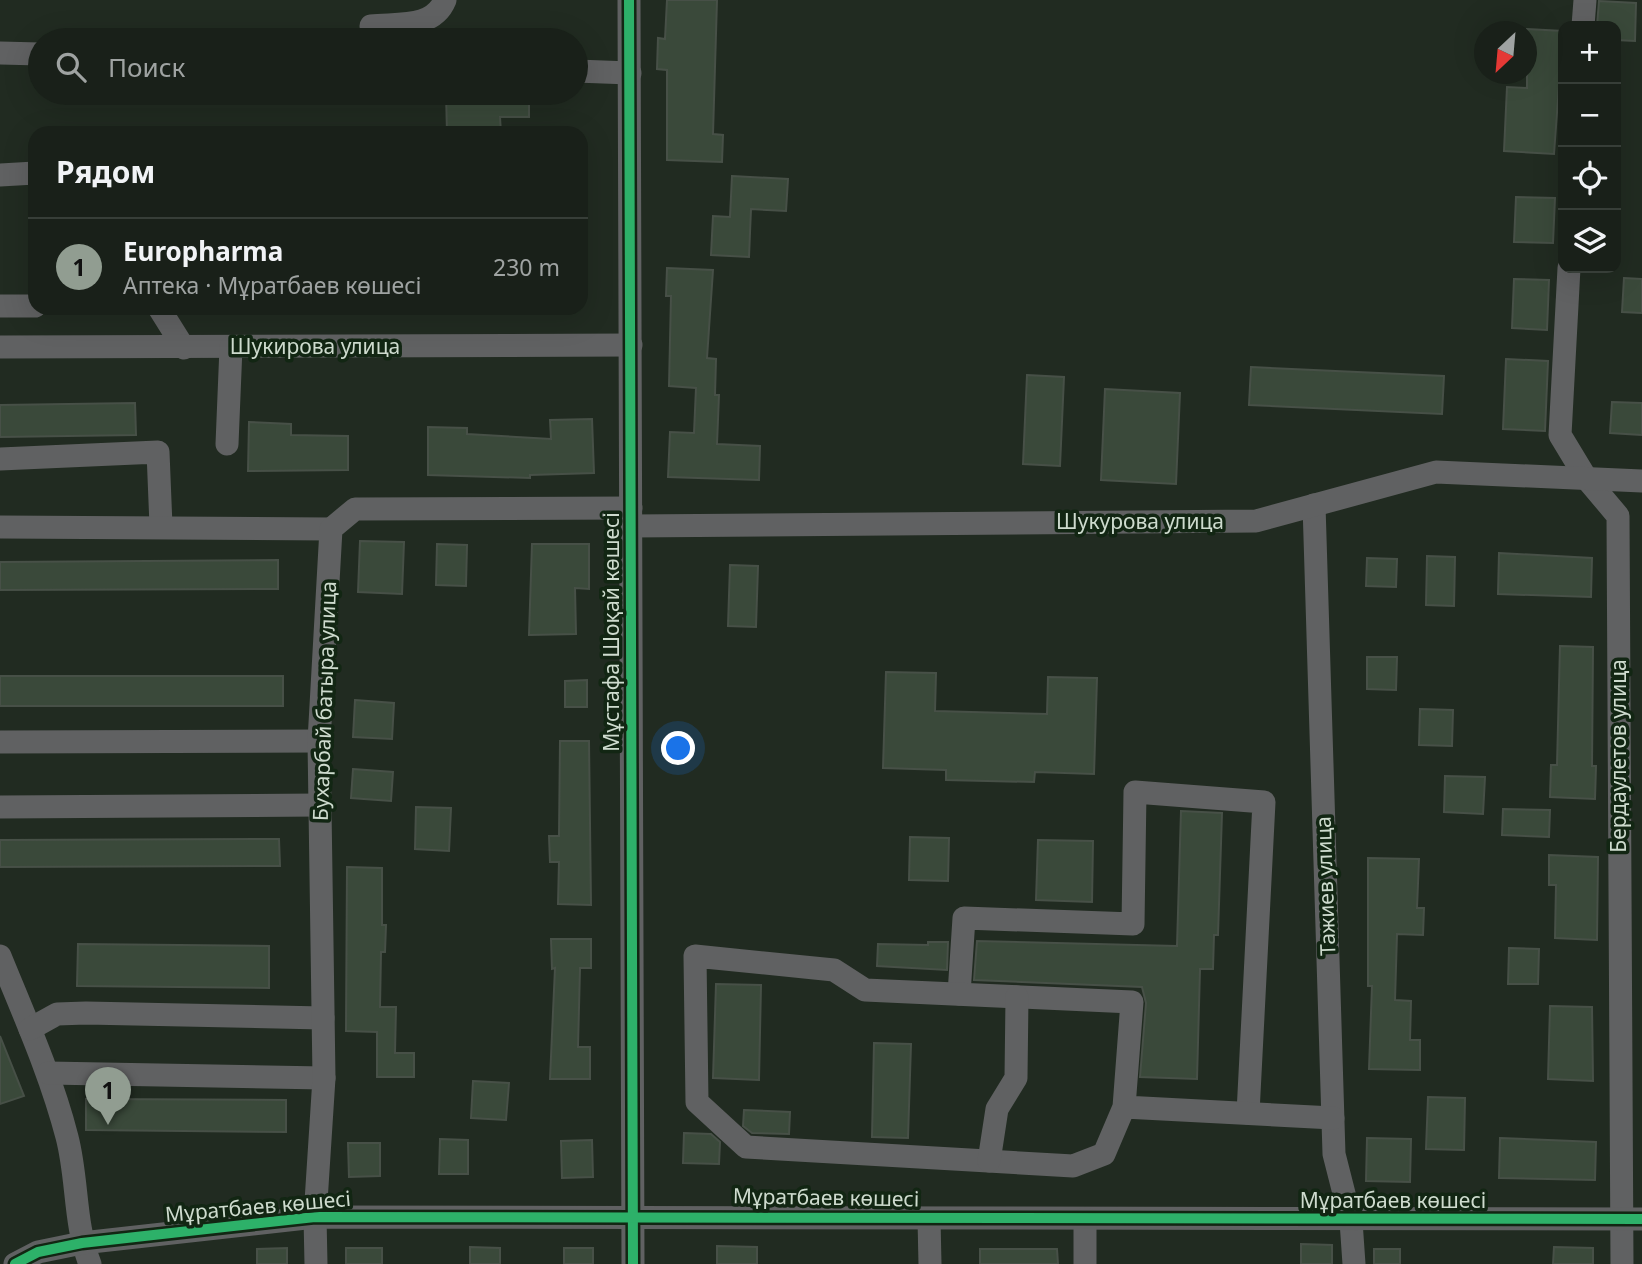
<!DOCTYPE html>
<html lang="ru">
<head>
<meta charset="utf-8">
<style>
	:root { --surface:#192019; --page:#222822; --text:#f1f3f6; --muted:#9fa3a2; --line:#373e38; --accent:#919d91 }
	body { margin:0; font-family:"Noto Sans",sans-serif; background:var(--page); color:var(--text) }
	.controls { position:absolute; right:21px; top:21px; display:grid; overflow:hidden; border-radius:14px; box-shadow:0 7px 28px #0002 }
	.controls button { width:63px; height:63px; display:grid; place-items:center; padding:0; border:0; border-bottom:2px solid var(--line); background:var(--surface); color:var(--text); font:35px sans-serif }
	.compass { position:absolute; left:1474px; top:21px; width:63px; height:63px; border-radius:50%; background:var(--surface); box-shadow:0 7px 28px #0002; rotate:206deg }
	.you { position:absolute; left:679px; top:749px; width:24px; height:24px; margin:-18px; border:5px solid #fff; border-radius:50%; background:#1a73e8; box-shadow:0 0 0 10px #1a73e833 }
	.badge { display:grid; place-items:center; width:46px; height:46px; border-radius:50%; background:var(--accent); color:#111; font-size:23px; font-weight:700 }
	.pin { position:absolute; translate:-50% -58px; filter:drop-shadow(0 2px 4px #0008) }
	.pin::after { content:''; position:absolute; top:37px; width:24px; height:21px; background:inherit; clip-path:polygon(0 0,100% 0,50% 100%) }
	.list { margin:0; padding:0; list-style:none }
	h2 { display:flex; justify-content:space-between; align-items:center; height:91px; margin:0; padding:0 28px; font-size:30px }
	h2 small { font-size:23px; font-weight:400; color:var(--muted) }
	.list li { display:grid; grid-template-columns:46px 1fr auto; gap:21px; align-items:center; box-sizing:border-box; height:98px; padding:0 28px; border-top:2px solid var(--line) }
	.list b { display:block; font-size:26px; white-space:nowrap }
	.list p { margin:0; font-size:23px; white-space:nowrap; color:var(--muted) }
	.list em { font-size:23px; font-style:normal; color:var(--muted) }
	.icon { flex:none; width:38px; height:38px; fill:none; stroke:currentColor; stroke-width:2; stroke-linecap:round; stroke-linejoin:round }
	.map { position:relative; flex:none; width:1642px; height:1264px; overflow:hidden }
	.search { position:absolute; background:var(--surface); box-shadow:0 7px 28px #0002; left:28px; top:28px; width:560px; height:77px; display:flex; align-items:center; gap:18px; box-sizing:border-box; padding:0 24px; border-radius:38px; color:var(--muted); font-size:26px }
	.panel { position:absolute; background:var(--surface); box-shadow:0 7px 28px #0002; left:28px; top:126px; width:560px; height:189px; border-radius:21px }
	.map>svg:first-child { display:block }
</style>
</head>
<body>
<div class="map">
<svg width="1642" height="1264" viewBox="0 0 1642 1264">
	<rect width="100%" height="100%" fill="#212b21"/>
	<g fill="#3a493a" stroke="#475047" stroke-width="2">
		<path d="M667 0H717L713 134 723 135 722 162 667 160V70L657 69 658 38 665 39Z"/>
		<path d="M1599 1 1636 3 1635 41 1616 40V26H1597Z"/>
		<path d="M1527 29 1563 31 1554 154 1504 151 1507 87 1527 88Z"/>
		<path d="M446 93H529V117H500L501 133H447Z"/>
		<path d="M732 176 788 179 786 211 751 209 749 257 711 255 713 216 730 217Z"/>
		<path d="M1516 197 1555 198 1553 243 1514 242Z"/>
		<path d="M667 268 713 270 707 358 716 359 715 395H719L717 444 760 446 759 480 668 477 670 432 694 433 696 388 669 386 671 296H666Z"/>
		<path d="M1624 278 1642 279V313L1622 312Z"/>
		<path d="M1514 279 1549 280 1547 330 1512 328Z"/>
		<path d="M1506 359 1548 361 1545 431 1503 429Z"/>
		<path d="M1251 367 1444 376 1442 414 1249 405Z"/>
		<path d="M1027 375 1064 377 1060 466 1023 464Z"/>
		<path d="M1105 389 1180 393 1176 484 1101 480Z"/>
		<path d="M1612 402 1642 403V435L1610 433Z"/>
		<path d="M135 403 136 435 0 437V405Z"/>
		<path d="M592 419 594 473 530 475V478L428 475V427L467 428V434L551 439 550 420Z"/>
		<path d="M249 422 291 424V435L348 436V470L248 471Z"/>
		<path d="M360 541 404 542 402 594 358 592Z"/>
		<path d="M437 544 467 545 466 586 436 585Z"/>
		<path d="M532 544H589V589L575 588 576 634 529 635Z"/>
		<path d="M1499 553 1592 558 1591 597 1498 594Z"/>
		<path d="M1427 556 1455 557 1454 606 1426 605Z"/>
		<path d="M1367 558 1397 559 1396 587 1366 586Z"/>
		<path d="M278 560V589L0 590V562Z"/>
		<path d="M730 565 758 566 756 627 728 626Z"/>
		<path d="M1560 646 1593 647 1592 766H1596L1595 799 1550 797 1551 765H1557Z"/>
		<path d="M1367 657H1397L1396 690 1367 689Z"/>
		<path d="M886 672 936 673 935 711 1047 714 1048 677 1097 678 1094 774 1035 772 1034 782 946 780V770L883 768Z"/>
		<rect x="0" y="676" width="283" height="30"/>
		<path d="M587 680V707H565V681Z"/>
		<path d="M355 700 394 703 392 739 353 737Z"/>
		<path d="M1420 709 1453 710 1452 746 1419 745Z"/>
		<path d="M560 741H589L591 905 558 904 559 862H550L549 836H559Z"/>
		<path d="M353 769 393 772 391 801 351 798Z"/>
		<path d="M1445 776 1485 777 1483 814 1444 812Z"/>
		<path d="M416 807 451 808 449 851 415 849Z"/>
		<path d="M1503 809 1550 810 1549 837 1502 835Z"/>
		<path d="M1181 811 1222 813 1218 935H1214L1213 969H1200L1197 1079 1140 1077 1146 1003 1142 987 974 980 977 941 1177 946Z"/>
		<path d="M910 837 949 838 948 881 909 880Z"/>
		<path d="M279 839 280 866 0 867V840Z"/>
		<path d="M1038 840 1093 841 1092 902 1036 900Z"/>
		<path d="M1549 855 1598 857 1597 940 1555 938 1556 885H1549Z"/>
		<path d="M1368 858 1419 859 1417 908H1424L1423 935 1397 934 1395 1000 1411 1001 1410 1040H1420V1070L1369 1069 1372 986H1368Z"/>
		<path d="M347 867 382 868V925H386L385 952H381L380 1007H396L395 1053H414V1077H377V1032L346 1031Z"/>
		<path d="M551 939H591V968H580L578 1047H590V1079H550L555 968 552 969Z"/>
		<path d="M928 942H948L947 970 877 966 878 944 928 945Z"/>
		<path d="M78 944 269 946V988L77 986Z"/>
		<path d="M1509 948 1539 949 1538 984H1508Z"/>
		<path d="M716 984 761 985 759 1080 713 1078Z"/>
		<path d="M1550 1006 1592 1007 1593 1081 1548 1079Z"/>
		<path d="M0 1036 24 1096 0 1104Z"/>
		<path d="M874 1043 911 1044 908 1138 872 1137Z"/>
		<path d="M473 1081 509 1083 506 1120 471 1118Z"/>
		<path d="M1428 1097 1465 1098 1464 1150 1426 1149Z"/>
		<path d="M86 1099 286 1100V1132L86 1130Z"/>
		<path d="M744 1110 790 1112 789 1134 752 1133 743 1126Z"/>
		<path d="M684 1133 711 1134 720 1142 719 1164 683 1163Z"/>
		<path d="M1367 1138 1411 1139 1410 1182 1366 1181Z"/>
		<path d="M1500 1138 1596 1142 1595 1180 1499 1178Z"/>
		<path d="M440 1139 468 1140V1174H439Z"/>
		<path d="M592 1140 593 1177 562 1178 561 1141Z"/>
		<path d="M348 1143H380V1176L349 1177Z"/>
		<path d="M1301 1244 1332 1245V1264H1301Z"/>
		<path d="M717 1246 757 1247V1264H717Z"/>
		<path d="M470 1247 500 1248V1264H470Z"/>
		<path d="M1554 1247 1593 1248V1264H1553Z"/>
		<path d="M287 1248V1264H257V1249Z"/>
		<rect x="346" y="1248" width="36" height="16"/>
		<rect x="564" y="1248" width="29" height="16"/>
		<path d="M980 1249H1057L1058 1264H980Z"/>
		<rect x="1374" y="1249" width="26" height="15"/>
	</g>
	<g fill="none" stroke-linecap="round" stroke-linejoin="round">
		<g stroke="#606162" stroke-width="23">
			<path d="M629 0 633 1264"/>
			<path d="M371 26C398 23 433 29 445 0"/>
			<path d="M1583 26 1585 0"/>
			<path d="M0 53 40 54"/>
			<path d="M576 71 630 73"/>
			<path d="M0 175 35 173"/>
			<path d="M1569 268 1560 435 1586 478 1618 516 1622 1264"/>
			<path d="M0 306H35"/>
			<path d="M159 308 184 348"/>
			<path d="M0 347 631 345"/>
			<path d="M227 444 231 347"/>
			<path d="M0 459 158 452 161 526"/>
			<path d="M1314 505 1334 1154 1351 1221 1354 1264"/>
			<path d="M631 526 1256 521 1436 472 1642 481"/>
			<path d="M0 527 331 529"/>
			<path d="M0 742 319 741"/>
			<path d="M0 807 320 805"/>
			<path d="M0 956C24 1015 51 1075 67 1137 78 1179 74 1224 90 1264"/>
			<path d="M959 994 964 918 1133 924 1135 792 1264 802 1248 1113"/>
			<path d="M30 1029 57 1014 86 1013 323 1018"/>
			<path d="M48 1073 324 1078"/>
			<path d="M1124 1107 1132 1002 865 990 834 970 695 956 697 1102 746 1147 1073 1166 1104 1154 1124 1107 1333 1118"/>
			<path d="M989 1161 997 1109 1016 1078 1017 997"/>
			<path d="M929 1219 930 1264"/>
			<path d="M15 1264 38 1252 82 1243 315 1217 1642 1219"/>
			<path d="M316 1264 315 1217 324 1078 319 741 331 529 355 509 631 508"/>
			<path d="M1085 1264V1219"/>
		</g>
		<defs>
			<g id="cycleway">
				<path d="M629 0 633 1264"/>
				<path d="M15 1264 38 1252 82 1243 315 1217 1642 1219"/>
			</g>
		</defs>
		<use href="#cycleway" stroke="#122613" stroke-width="15"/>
		<use href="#cycleway" stroke="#2db169" stroke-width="10"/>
	</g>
	<g text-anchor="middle" stroke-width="7" stroke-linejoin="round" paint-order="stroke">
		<g font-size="21" fill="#cedbce" stroke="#122613">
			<text x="315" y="354">Шукирова улица</text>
			<text x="1140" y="529">Шукурова улица</text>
			<text transform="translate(612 632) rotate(-90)" y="7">Мұстафа Шоқай көшесі</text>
			<text transform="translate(325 701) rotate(-88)" y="7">Бухарбай батыра улица</text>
			<text transform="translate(1619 756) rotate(-90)" y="7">Бердаулетов улица</text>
			<text transform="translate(1326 886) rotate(-92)" y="7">Тажиев улица</text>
			<text transform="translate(826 1198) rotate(1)" y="7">Мұратбаев көшесі</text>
			<text x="1393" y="1208">Мұратбаев көшесі</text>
			<text transform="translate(258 1207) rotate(-5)" y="7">Мұратбаев көшесі</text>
		</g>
	</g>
</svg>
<div class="controls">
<button>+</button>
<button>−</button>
<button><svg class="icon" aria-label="locate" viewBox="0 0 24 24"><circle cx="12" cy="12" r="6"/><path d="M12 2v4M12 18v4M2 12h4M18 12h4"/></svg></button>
<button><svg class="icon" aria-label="layers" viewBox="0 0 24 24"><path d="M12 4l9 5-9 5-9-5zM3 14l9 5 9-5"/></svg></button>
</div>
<svg class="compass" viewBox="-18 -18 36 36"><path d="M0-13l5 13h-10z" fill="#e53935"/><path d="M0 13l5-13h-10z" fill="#9fa3a2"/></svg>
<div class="you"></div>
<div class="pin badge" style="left:108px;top:1125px">1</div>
<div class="search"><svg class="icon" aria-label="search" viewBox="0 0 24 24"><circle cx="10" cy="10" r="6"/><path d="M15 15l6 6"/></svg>Поиск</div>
<section class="panel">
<h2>Рядом<small></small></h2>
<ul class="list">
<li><span class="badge">1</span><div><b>Europharma</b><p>Аптека · Мұратбаев көшесі</p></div><em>230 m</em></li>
</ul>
</section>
</div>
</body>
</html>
